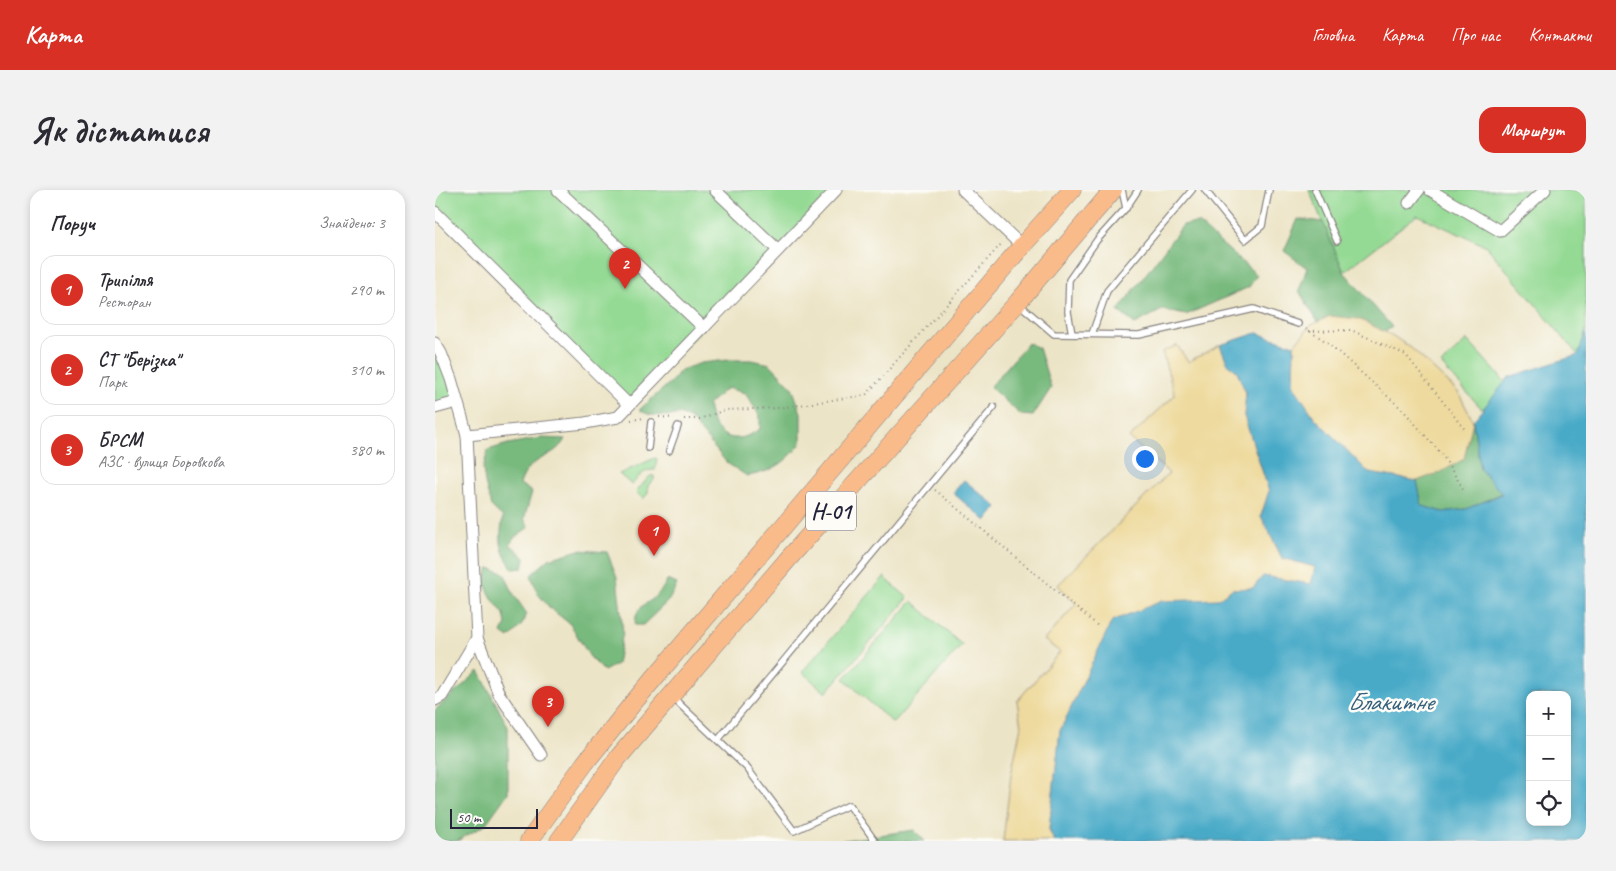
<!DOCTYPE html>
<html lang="uk">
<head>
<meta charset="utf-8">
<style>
	:root { --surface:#fff; --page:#f2f2f3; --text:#2b2b33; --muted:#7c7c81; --line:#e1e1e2; --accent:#d93025 }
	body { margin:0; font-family:Caveat,sans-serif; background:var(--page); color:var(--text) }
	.controls { position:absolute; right:15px; bottom:15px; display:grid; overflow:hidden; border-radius:10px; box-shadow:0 2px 8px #0003 }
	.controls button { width:45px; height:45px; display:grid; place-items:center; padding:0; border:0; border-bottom:1px solid var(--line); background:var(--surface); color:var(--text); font:25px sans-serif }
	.scale { position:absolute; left:15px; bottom:12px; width:88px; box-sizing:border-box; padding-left:5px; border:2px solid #22223b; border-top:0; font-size:14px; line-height:18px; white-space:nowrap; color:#22223b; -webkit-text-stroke:4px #fdfcf7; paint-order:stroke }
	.you { position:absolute; left:709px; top:268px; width:18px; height:18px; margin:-12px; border:4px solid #fff; border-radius:50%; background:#1a73e8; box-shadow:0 0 0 8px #1a73e833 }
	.badge { display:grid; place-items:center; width:32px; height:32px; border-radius:50%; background:var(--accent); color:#fff; font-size:16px; font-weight:700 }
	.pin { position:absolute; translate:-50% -41px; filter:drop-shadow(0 1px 2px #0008) }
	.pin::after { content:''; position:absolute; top:26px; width:18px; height:15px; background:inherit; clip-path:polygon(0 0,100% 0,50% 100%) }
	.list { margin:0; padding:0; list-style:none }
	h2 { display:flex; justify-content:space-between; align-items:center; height:65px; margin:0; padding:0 20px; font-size:21px }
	h2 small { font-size:16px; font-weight:400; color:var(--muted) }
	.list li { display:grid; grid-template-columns:32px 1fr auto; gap:15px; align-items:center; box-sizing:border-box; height:70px; margin:0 10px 10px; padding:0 10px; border:1px solid var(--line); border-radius:15px }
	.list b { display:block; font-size:19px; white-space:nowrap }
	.list p { margin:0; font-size:16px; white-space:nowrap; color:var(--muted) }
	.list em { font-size:16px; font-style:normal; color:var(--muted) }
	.icon { flex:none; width:28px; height:28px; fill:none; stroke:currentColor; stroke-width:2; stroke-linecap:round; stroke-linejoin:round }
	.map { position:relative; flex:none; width:1151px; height:651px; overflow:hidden; border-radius:15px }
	header { display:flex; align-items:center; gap:30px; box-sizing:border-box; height:70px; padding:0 25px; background:var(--accent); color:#fff }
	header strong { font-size:24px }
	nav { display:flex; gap:28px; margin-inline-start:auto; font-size:18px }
	.intro { display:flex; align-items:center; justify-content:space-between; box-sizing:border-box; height:120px; padding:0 30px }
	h1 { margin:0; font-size:35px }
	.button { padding:12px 22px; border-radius:15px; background:var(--accent); color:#fff; font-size:18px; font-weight:700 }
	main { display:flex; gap:30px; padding:0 30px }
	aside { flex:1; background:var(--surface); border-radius:15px; box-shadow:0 2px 8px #0003 }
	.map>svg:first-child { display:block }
</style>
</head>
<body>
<header>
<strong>Карта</strong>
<nav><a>Головна</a><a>Карта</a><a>Про нас</a><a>Контакти</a></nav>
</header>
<div class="intro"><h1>Як дістатися</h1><a class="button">Маршрут</a></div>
<main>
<aside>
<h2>Поруч<small>Знайдено: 3</small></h2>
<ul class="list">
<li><span class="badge">1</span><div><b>Трипілля</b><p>Ресторан</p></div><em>290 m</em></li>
<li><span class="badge">2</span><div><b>СТ &quot;Берізка&quot;</b><p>Парк</p></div><em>310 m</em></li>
<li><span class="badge">3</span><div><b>БРСМ</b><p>АЗС · вулиця Боровкова</p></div><em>380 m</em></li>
</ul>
</aside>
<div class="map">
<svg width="1151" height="651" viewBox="0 0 1151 651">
	<rect width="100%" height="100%" fill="#fdfcf7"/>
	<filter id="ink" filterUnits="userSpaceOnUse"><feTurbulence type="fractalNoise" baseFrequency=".02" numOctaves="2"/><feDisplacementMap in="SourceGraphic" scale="10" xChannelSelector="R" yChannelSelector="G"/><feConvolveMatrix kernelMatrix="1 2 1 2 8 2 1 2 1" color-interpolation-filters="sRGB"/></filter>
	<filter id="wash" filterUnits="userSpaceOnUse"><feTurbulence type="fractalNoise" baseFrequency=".0096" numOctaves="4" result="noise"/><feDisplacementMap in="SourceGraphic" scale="20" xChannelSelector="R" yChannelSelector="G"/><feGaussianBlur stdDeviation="1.12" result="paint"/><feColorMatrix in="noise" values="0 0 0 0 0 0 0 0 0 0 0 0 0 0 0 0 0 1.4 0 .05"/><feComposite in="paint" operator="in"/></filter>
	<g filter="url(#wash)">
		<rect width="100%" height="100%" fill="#ece4c6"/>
		<g fill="#95da94" stroke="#5c7e68">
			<path d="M0 0H401L194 215 0 26Z"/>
			<path d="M874 0H1151V141L1143 165 1051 56 982 25 909 82Z"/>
			<path d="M1032 150 1073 195 1047 219 1006 174Z"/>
			<path d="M0 153 22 212 0 218Z"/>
			<path d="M220 268 222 269 220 280C209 279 203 287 197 295L184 284Z"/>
			<path d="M215 286H219V290L213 295V303L208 309 201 302Z"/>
			<path d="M449 387 473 408 391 503 367 482Z"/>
			<path d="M477 411 527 455 458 533 409 489Z"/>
		</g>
		<g fill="#78ba7e" stroke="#4d6e5c" fill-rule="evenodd">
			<path d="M863 29 888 32 909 82 957 137 950 142 924 129 895 126 883 132 864 101 872 78 849 61Z"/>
			<path d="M763 33 822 85 814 97 751 125 727 120 700 134 683 121 748 35Z"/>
			<path d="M593 153 604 158 616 198 598 226 586 225 555 197Z"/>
			<path d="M294 170H317L335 174 357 197 366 223V253C351 273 337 282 312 286L292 273 255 228 244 224 235 226 215 225 204 220 236 192 246 180 266 173ZM292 198 310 203 325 226V239C298 258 278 246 273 215Z"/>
			<path d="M1038 231 1045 279 1067 303 1032 319 1008 322 987 316 982 291 1008 281 1029 269Z"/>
			<path d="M106 248 130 249C119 270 95 264 85 294L97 302 89 329 94 337 80 347 75 354 90 368 88 378 78 379C64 359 64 351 68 327L56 316 50 293 48 278 53 260 73 254Z"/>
			<path d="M144 360 172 362 182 387 188 442 182 474 169 481 155 467 135 434 115 418 103 404 96 385 114 369Z"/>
			<path d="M54 378 69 383 79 405 92 424 86 436 74 448 67 443 71 434 69 424 58 410 49 393Z"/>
			<path d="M232 390 242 394 234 410 208 435H200C201 413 211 417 223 404 227 400 230 395 232 390Z"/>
			<path d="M44 481 73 537V603L50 635 22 651H0V520Z"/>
			<path d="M479 640 490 651H403Z"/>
		</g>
		<g fill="#eeda9e" stroke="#887e6c">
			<path d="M895 126 924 129 958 146 976 158 1023 202 1038 231 1029 269 1008 281 982 291 934 283 879 227 858 196 859 155 875 136Z"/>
			<path d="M742 155 753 172 785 155 793 174 802 181 811 203 809 226 834 301 826 326 847 368 880 377 876 395 828 386 818 398 797 399 783 409 677 431 625 541 614 639 619 651H568L576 585 586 536 582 511 625 462 609 450 641 414 623 395 734 283 694 248 740 205 727 162Z"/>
		</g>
		<g fill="#49aac8" stroke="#366682" fill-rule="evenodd">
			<path d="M1151 141V651H619L614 639 625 541 677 431 727 411 783 409 797 399 818 398 828 386 876 394 880 377 847 368 826 326 834 301 809 226 811 203 802 181 793 174 785 155 822 143 859 155 858 195 879 227 934 283 982 291 987 316 1008 322 1031 319 1067 304 1045 279 1038 231 1074 187 1143 165ZM1095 505H1132V632H1095Z"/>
			<path d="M529 290 562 317 551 331 518 303Z"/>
		</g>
	</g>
	<g filter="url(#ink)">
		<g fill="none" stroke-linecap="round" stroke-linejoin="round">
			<defs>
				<g id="lane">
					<path d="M687 0 691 18"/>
					<path d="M770 0 810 50 827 36 834 0"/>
					<path d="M880 0 902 51"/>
					<path d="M584 114 619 144 704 145 819 119 863 134"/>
					<path d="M637 144 633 122 634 90 662 50 691 18 703 0"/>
					<path d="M657 144 672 101 757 0"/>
					<path d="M213 258 216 232"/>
					<path d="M234 261 243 236"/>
					<path d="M237 507 312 578 359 641 414 615 440 651"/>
					<path d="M283 550 559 217"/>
				</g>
				<g id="street">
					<path d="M123 0 269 138"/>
					<path d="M280 0 343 60"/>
					<path d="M528 0 587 56"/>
					<path d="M995 0 1065 41 1110 0"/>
					<path d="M974 13 984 0"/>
					<path d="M0 22 194 215"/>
					<path d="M0 153 6 163 16 189 32 245 42 448 64 504 106 565"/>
					<path d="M0 218 22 212"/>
					<path d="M32 245 150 233 183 227 401 0"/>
					<path d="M0 510 7 506 42 448"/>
				</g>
				<g id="primary">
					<path d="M94 651 150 573 198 513 587 56 637 0"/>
					<path d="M124 651 182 569 354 368 583 112 678 0"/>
				</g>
			</defs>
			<use href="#lane" stroke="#878380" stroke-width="8"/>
			<use href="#street" stroke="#878380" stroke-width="13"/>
			<use href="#primary" stroke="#878380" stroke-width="19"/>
			<g stroke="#878380" stroke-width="2" stroke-dasharray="1 4" stroke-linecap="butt">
				<path d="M871 139 892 152 968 220 1008 266 1030 302"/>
				<path d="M874 141 916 140 971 165 1031 241"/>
				<path d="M224 227 239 228"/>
				<path d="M249 229H265L290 220 344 218 431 205 568 52"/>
				<path d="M196 230 209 228"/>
				<path d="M500 300 663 436"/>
			</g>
			<use href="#lane" stroke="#fff" stroke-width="5.5"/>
			<use href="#street" stroke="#fff" stroke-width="11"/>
			<use href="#primary" stroke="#fabb8b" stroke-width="18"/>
		</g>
	</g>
	<g text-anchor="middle" stroke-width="5" stroke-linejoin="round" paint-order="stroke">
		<rect fill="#fdfcf7" stroke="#646373" stroke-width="1" x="371" y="301.5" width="50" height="39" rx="4"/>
		<g font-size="22" font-weight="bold" fill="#22223b">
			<text x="396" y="329">Н-01</text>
		</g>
		<g font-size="25" font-style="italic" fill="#345f7a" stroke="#fdfcf7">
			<text x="955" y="520">Блакитне</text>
		</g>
	</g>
</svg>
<div class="controls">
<button>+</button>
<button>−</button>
<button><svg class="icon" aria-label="locate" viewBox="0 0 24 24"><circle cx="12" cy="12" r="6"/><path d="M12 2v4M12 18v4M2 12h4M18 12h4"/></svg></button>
</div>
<div class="scale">50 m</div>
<div class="you"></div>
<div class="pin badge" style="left:219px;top:366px">1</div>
<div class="pin badge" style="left:190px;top:99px">2</div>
<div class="pin badge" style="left:113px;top:537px">3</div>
</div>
</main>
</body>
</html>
